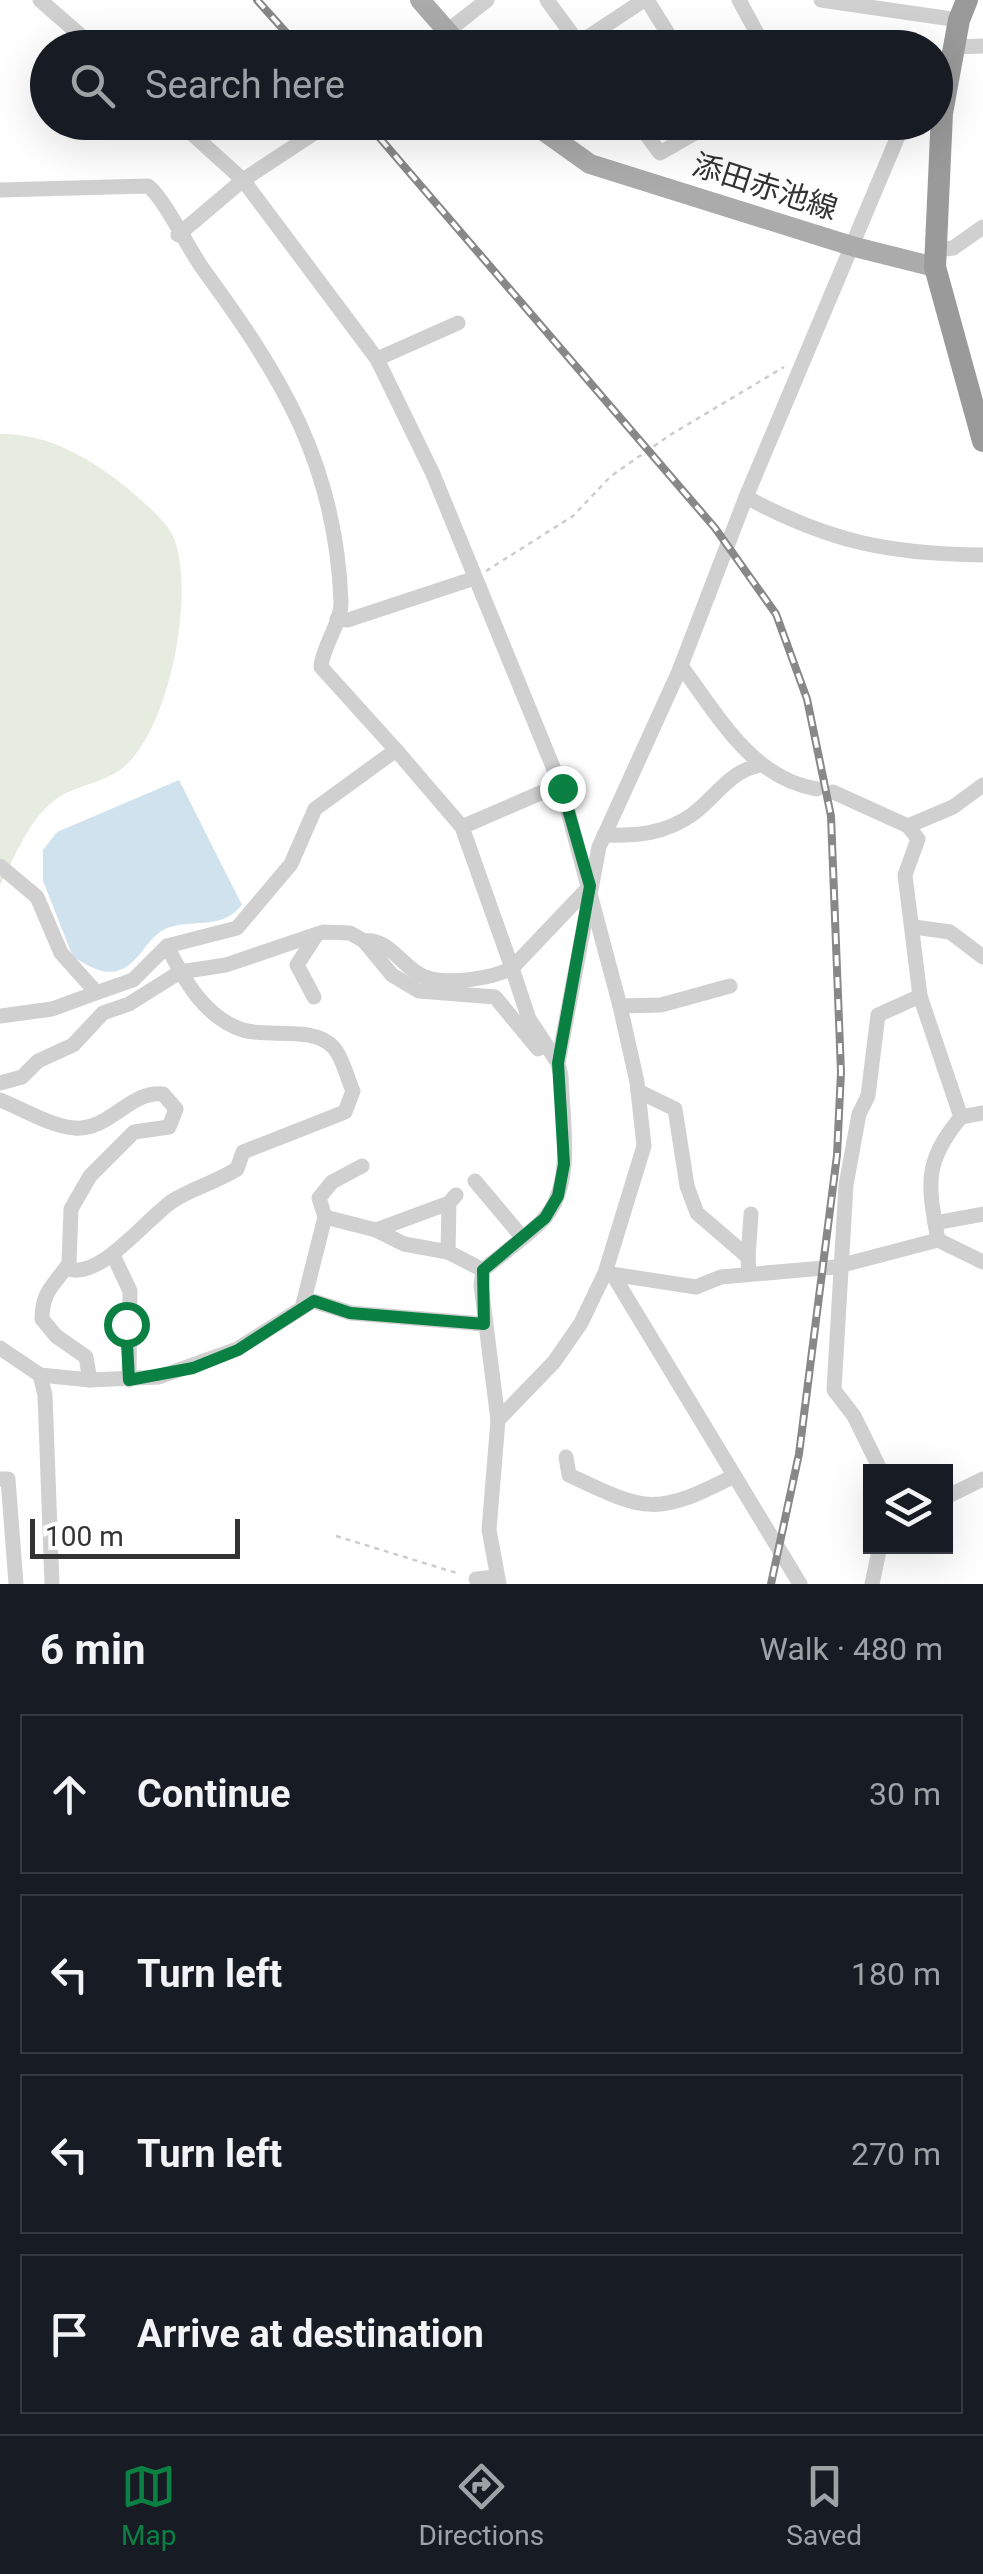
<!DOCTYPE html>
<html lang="en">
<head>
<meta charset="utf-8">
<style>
	:root { --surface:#171b24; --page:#20242c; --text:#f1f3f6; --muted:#9ea1a6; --line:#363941; --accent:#0b8043 }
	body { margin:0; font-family:Roboto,"Noto Sans JP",sans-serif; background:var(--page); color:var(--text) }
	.controls { position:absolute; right:30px; bottom:30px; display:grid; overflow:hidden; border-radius:0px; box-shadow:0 10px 40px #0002 }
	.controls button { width:90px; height:90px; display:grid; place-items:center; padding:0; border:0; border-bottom:2px solid var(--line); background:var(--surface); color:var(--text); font:50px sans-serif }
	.scale { position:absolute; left:30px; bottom:25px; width:210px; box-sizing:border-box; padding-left:10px; border:5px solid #333; border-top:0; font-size:28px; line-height:35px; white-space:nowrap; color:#333; -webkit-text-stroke:8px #fff; paint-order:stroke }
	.stop { position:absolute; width:30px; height:30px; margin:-22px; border:8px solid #0b8043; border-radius:50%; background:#fff }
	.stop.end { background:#0b8043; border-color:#fff; box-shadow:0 2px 10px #0008 }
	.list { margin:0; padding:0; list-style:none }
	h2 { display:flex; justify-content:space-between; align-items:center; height:130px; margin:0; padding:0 40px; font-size:42px }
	h2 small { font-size:32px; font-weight:400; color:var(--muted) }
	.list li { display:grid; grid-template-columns:65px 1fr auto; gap:30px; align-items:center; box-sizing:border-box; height:160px; margin:0 20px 20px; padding:0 20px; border:2px solid var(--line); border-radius:0px }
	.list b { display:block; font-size:38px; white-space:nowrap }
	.list em { font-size:32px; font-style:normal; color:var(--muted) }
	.icon { flex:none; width:55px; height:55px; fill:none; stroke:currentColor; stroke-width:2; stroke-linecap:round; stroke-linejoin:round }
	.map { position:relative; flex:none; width:983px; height:1584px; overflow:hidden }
	.search { position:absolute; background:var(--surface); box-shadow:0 10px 40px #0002; left:30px; right:30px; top:30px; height:110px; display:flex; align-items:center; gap:25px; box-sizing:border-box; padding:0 35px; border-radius:55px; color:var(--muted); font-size:38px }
	.sheet { height:850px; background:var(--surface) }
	nav { display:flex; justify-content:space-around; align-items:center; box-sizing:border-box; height:140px; border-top:2px solid var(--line); background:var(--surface); font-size:28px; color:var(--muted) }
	nav a { display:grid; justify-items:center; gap:5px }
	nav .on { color:var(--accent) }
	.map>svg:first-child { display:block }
</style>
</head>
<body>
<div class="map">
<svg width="983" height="1584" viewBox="0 0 983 1584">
	<rect width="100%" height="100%" fill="#fff"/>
	<path fill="#e6ecdf" d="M0 434C54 433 103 466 141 500 154 512 169 524 175 541 194 597 170 723 127 764 109 782 80 784 59 797 30 816 16 855 0 885Z"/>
	<path fill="#cfe2ee" d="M179 780 242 905C221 930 197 919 170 927 144 935 140 971 109 972 97 972 84 963 73 957L43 881V850L57 832Z"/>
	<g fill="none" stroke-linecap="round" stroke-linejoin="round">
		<g stroke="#cdcdcd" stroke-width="2.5" stroke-dasharray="5 5" stroke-linecap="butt">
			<path d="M486 571 573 516 611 476 670 435 784 367"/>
			<path d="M336 1536 460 1574"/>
		</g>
		<g stroke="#d0d0d0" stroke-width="15">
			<path d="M40 0 95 48"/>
			<path d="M547 0 582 48"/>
			<path d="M647 0 677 48"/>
			<path d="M739 0 765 48"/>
			<path d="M821 0 959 20"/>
			<path d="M579 43 644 0"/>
			<path d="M954 47 983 46"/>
			<path d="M426 48 487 0"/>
			<path d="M179 122 243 180 377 359 433 474 562 789 620 1006 637 1082 644 1146 605 1273 581 1323 554 1362 498 1420"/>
			<path d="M637 122 660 153 714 122"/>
			<path d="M0 190 148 186C164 198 188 248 203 269 282 377 336 464 341 602 341 625 323 644 321 667L396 750 315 809 291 864 237 928 167 946 133 980 107 989 52 1009 0 1016"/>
			<path d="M178 235 243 180 331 122"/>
			<path d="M937 250 953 248 983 227"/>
			<path d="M377 359 458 323"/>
			<path d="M746 497C830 542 889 554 983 555"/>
			<path d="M337 619 348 620 472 579"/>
			<path d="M681 666C718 715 752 779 817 789"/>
			<path d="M396 750 462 827 512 968 590 886"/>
			<path d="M833 792 908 826"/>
			<path d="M462 827 561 784"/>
			<path d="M604 835C637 836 665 834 693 814 718 795 729 771 761 765"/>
			<path d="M0 866 37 897 61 953 96 992"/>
			<path d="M914 927 950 932 983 957"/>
			<path d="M364 941C389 937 403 969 425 977 447 985 492 979 512 968L529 1019 558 1063 561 1076C562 1120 576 1185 543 1220 525 1238 502 1254 483 1270L481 1285 498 1420 489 1530 499 1584"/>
			<path d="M314 997 297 965 317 934"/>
			<path d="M620 1006 661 1005 730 986"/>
			<path d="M558 1063 599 847 679 671 746 497 904 122"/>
			<path d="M0 1083 22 1077 38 1061 73 1045 103 1013 129 1004 180 972 226 965 323 932 350 933 364 941 392 975 419 991 495 997 538 1049"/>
			<path d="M638 1091 675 1109 687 1186 697 1213 748 1257 749 1274"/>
			<path d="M0 1100C23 1109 50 1126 75 1128 109 1131 130 1090 163 1094L176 1109 169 1127 134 1132 90 1176 71 1209 69 1263C55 1285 42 1290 42 1319L56 1336 86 1357 90 1380"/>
			<path d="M961 1117 983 1113"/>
			<path d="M475 1181 522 1237"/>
			<path d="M456 1195 449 1203 448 1252 483 1270"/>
			<path d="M325 1217 376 1230 449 1203"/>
			<path d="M935 1223 983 1214"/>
			<path d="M376 1230 404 1244 448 1252"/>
			<path d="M938 1240C928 1184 923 1163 961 1117L920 996 905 875 918 839 908 826 953 807 983 785"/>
			<path d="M113 1255 130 1291 129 1380"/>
			<path d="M748 1257 751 1214"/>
			<path d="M66 1268C99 1283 148 1216 174 1200 194 1188 216 1182 237 1169L243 1152 345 1112 353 1091C347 1078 343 1058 334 1048 314 1025 270 1038 243 1030 205 1018 184 980 167 946"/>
			<path d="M605 1273 696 1287 721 1277 835 1267 938 1240 983 1262"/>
			<path d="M613 1275 800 1584"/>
			<path d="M303 1304 325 1217 319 1198 332 1182 362 1166"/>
			<path d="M0 1348 40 1375 90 1380 159 1377 237 1349 313 1301 351 1313 484 1324"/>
			<path d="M40 1375 45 1395 52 1584"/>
			<path d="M566 1457 569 1475C647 1512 656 1516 734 1476"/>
			<path d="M881 1471 854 1416 834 1390 846 1185 859 1114 868 1096 878 1015 920 996"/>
			<path d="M0 1479H8L16 1584"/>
			<path d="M946 1497 983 1479"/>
			<path d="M476 1579 497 1577"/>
			<path d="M872 1584 880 1546"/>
		</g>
		<g stroke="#ababab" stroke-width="20">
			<path d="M420 0 462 48"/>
			<path d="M531 122 590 164 855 247 935 267"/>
		</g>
		<path stroke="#9a9a9a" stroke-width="22" d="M967 0 959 20 942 113 935 267 983 441"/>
		<defs>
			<g id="rail">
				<path d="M257 0 300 48"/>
				<path d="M366 122 715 528 776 614 807 699 831 816 841 1072 837 1155 799 1454 771 1584"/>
			</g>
		</defs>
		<use href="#rail" stroke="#888" stroke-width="8"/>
		<use href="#rail" stroke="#fff" stroke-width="4" stroke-dasharray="11" stroke-linecap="butt"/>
	</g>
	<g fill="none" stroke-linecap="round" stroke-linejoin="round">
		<path stroke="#0b8043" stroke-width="12" d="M126 1324 129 1380 193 1368 238 1350 314 1301 350 1313 484 1324 483 1270 545 1218 558 1196 564 1164 558 1063 590 886 562 788"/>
	</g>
	<g text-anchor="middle" stroke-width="10" stroke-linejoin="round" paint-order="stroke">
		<g font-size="30" fill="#333" stroke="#fff">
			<text transform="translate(765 187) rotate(18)" y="10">添田赤池線</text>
		</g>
	</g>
</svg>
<div class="controls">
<button><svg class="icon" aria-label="layers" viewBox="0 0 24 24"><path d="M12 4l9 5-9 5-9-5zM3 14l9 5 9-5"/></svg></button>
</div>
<div class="scale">100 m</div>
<div class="stop" style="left:126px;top:1324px"></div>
<div class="stop end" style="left:562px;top:788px"></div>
<div class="search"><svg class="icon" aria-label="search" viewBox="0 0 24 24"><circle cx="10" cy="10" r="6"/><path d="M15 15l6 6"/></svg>Search here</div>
</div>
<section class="sheet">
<h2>6 min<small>Walk · 480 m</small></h2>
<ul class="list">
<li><svg class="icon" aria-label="ahead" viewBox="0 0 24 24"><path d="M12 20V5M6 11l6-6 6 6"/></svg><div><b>Continue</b></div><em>30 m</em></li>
<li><svg class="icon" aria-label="left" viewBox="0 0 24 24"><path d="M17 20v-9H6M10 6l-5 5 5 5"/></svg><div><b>Turn left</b></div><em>180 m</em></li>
<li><svg class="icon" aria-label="left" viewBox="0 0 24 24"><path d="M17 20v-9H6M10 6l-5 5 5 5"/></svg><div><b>Turn left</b></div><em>270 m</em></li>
<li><svg class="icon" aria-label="arrive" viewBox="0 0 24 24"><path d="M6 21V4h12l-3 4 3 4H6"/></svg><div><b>Arrive at destination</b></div></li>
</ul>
</section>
<nav>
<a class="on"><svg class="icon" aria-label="map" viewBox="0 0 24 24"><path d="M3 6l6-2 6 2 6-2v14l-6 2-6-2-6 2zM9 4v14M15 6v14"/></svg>Map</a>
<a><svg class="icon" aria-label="directions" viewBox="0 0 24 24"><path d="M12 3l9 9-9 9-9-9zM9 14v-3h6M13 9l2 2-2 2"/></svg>Directions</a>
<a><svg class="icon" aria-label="saved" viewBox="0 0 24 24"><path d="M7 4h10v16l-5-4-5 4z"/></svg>Saved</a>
</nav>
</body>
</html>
